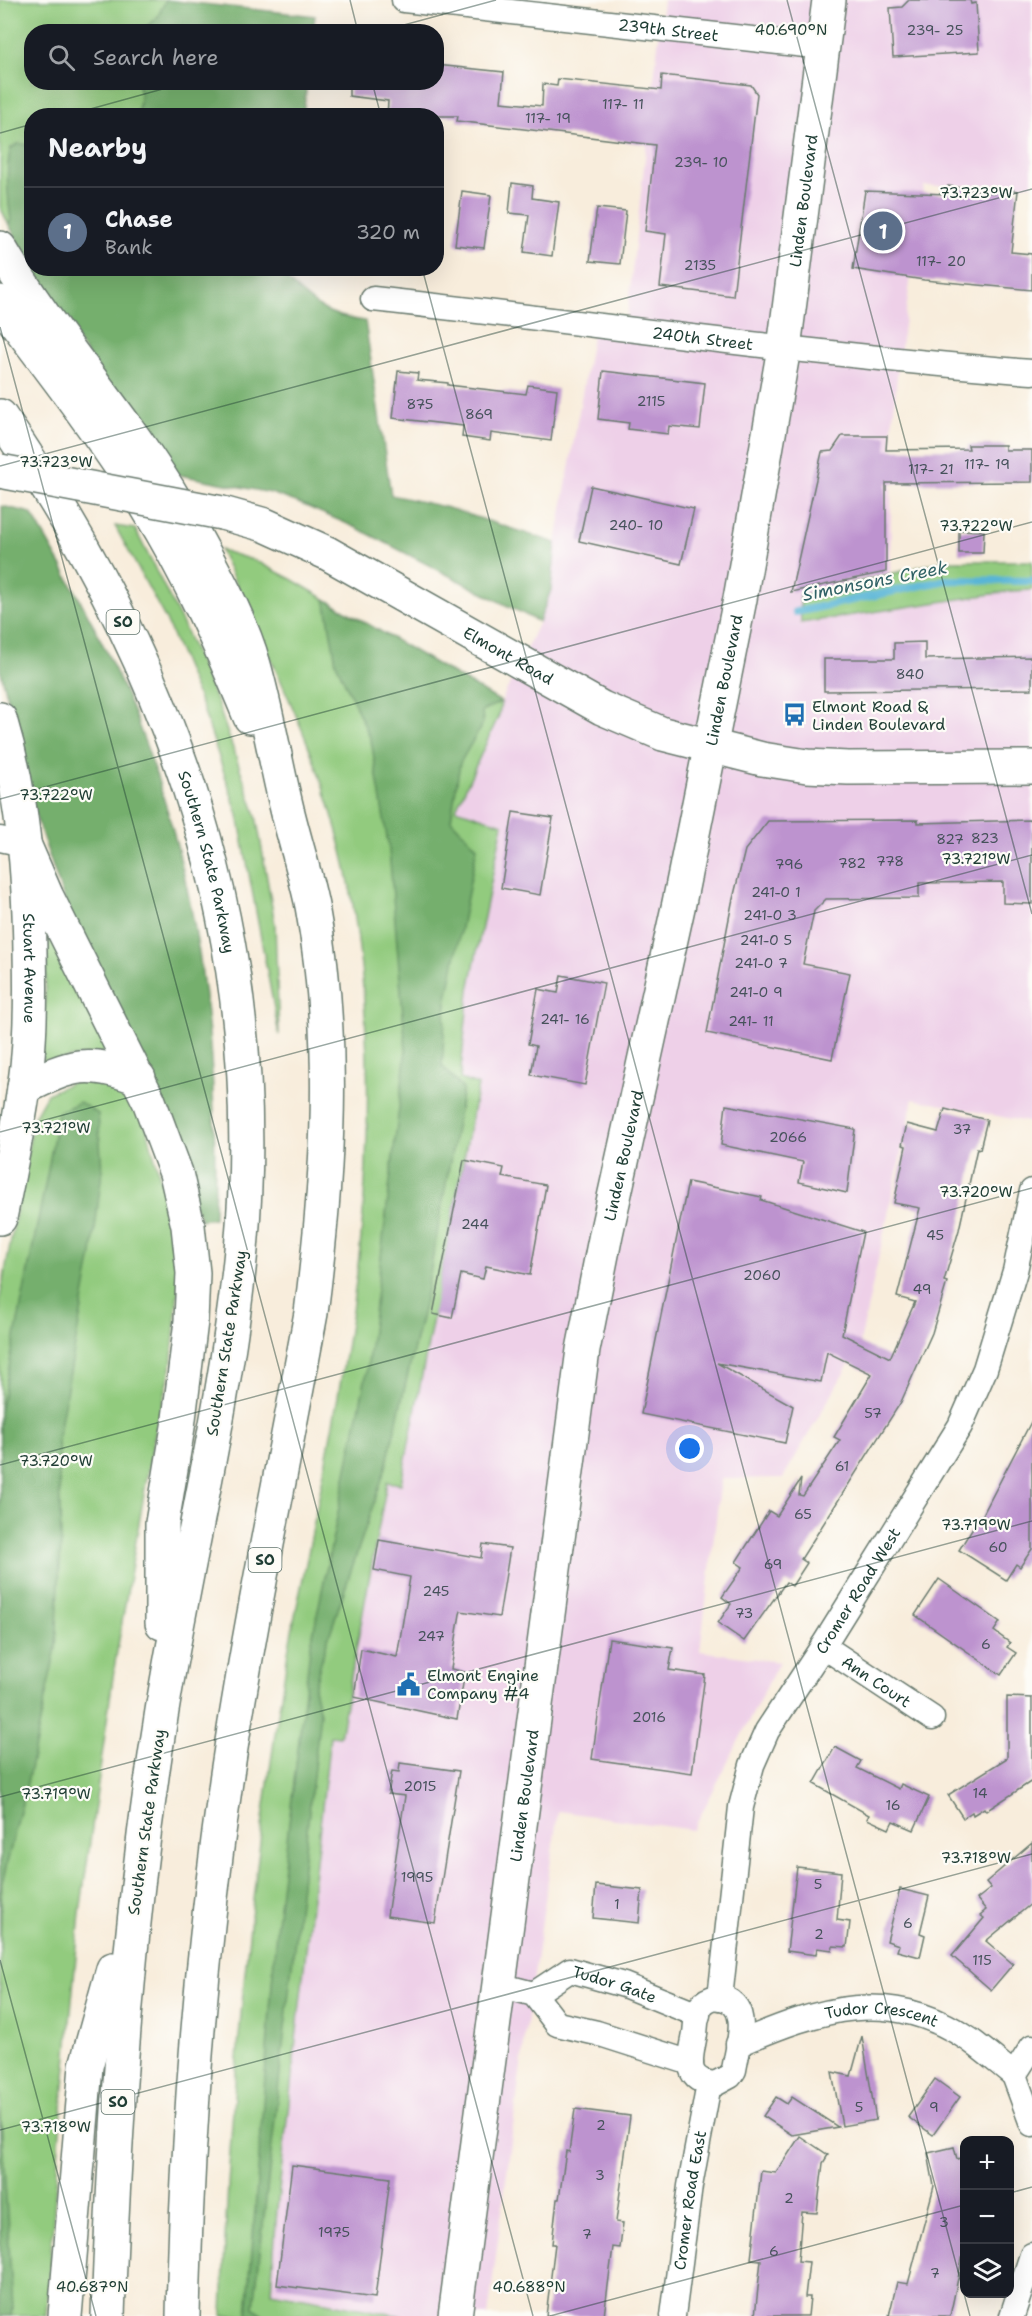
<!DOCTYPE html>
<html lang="en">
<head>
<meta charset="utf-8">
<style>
	:root { --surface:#171b24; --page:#242831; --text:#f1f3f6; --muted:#9ea1a6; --line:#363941; --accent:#ea580c }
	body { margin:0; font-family:"Shantell Sans",sans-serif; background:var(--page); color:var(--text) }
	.controls { position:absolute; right:18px; bottom:18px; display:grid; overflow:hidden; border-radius:12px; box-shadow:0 6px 24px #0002 }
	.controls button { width:54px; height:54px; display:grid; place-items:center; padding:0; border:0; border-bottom:2px solid var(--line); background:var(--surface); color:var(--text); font:30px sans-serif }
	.you { position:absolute; left:690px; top:1449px; width:21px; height:21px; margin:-15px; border:4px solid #fff; border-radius:50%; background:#1a73e8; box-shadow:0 0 0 9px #1a73e833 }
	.badge { display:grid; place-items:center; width:39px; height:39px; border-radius:50%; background:var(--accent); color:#fff; font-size:20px; font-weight:700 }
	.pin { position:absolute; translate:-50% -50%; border:3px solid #fff; box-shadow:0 2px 6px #0006 }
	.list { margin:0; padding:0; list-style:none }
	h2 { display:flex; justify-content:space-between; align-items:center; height:78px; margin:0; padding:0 24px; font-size:26px }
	h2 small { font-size:20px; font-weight:400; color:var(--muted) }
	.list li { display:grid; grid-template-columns:39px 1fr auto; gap:18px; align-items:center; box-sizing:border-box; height:90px; padding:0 24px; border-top:2px solid var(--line) }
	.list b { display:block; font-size:22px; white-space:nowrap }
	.list p { margin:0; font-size:20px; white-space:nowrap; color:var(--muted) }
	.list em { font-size:20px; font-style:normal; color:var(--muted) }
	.icon { flex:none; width:33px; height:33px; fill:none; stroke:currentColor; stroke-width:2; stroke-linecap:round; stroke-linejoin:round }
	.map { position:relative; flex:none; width:1032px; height:2316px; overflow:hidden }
	.search { position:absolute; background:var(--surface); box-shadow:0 6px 24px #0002; left:24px; top:24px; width:420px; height:66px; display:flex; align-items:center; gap:15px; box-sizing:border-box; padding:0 21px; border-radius:24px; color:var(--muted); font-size:22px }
	.panel { position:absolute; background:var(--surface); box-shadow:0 6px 24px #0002; left:24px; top:108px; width:420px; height:168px; border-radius:24px }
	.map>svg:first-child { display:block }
</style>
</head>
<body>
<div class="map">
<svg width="1032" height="2316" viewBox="0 0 1032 2316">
	<rect width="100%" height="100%" fill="#fdfcf7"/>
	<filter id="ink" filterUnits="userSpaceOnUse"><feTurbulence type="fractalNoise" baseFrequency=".0167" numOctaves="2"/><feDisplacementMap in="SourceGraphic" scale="12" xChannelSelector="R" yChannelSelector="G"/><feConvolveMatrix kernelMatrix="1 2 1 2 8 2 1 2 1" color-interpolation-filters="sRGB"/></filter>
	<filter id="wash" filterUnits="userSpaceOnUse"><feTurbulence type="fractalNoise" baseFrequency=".008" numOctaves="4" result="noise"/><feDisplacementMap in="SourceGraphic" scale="24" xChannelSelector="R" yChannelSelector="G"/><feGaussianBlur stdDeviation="1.35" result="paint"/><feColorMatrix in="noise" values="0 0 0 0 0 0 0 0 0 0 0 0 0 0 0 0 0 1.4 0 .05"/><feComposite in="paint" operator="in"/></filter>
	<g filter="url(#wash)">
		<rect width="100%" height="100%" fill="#f8eddc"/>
		<path fill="#eed0e8" d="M663 0H1032V185L924 186 898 367 892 428 890 574 800 596 801 623 1012 591 1032 590V1123L913 1099 859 1347 783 1478 721 1479 700 1651 779 1662 693 1830 558 1811 524 2044 488 2316H402L271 2292 277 2209 309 1913 330 1735 340 1737 387 1481 401 1483 478 1085 460 1079 469 990 456 809 499 715 501 702 539 622 551 590 556 543 593 331 625 334Z"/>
		<g fill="#92cb7e" stroke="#588459" stroke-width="1.5">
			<path d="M0 0H166L157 18 141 31 32 32V82L137 83C142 95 141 104 136 115L32 116 31 145 11 148C5 172 9 195 11 220L9 225 0 207Z"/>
			<path d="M115 526 135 529 182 622 218 705 256 815 275 924 279 1035 238 815 203 709 166 620Z"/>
			<path d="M220 550 256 561 291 579 501 702 499 715 456 809 503 824 469 990 460 1079 478 1085 401 1484 387 1482 340 1737 330 1736 277 2209 271 2292 402 2316H222C229 2095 251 1876 287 1658 293 1620 303 1581 310 1543 329 1446 349 1347 360 1248 371 1134 371 1018 353 905 333 778 274 665 220 550Z"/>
			<path d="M943 561H1032V590L1012 591 801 623 800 596Z"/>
			<path d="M48 932 107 1045 106 1052 44 1062 42 1057Z"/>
			<path d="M81 1078 124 1089 131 1096 147 1129 181 1256 171 1369 153 1442 115 1663 80 1913 60 2131 46 2316H0V1298L34 1117 47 1094Z"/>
		</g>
		<g fill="#75af6d" stroke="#4a7650" stroke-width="1.5">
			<path d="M166 0 315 16 313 31H141L157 18Z"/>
			<path d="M137 83H307L303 116 136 115C141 103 142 95 137 83Z"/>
			<path d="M18 144 31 145V267L9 225 11 220C8 195 5 172 11 148Z"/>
			<path d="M33 269H285L284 277C311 303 326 317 365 321L391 495 445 507 556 543 551 590 539 622 357 528 296 502 271 493 170 473 73 334Z"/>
			<path d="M2 506 31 513C69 577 105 642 133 711 198 872 220 1045 214 1218L201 1220 62 894 32 805 15 727 0 669Z"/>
			<path d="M325 599 501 702 482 711 483 723 460 763 451 820 477 847 446 1003 442 1066 463 1089 425 1301 386 1467 324 1651 314 1688 320 1713 254 2307 263 2316H247L276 1931 310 1649 367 1371 406 1050 389 850 371 740 336 663Z"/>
			<path d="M80 1102 98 1114 102 1171 92 1254 58 1437 61 1541 56 1648 26 1788 2 1883 0 1951V1412L48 1170 58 1112Z"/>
			<path d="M0 2102 13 2309 12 2316H0Z"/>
		</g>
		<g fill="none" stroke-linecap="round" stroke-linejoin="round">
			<path stroke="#58b5d6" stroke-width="8" d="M796 612 946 580 1032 581"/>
		</g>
		<g id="blocks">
			<g fill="#bd93cf">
				<path d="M909 0H970L971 4 976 3 979 52 893 57 890 8 902 7Z"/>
				<path d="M436 65 504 72 501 102 542 106 543 84 557 86 558 79 661 90 662 75 751 85 757 94 733 296 660 287 666 234 645 231 655 145 457 121 458 116H387L388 101 349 96V82H436Z"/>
				<path d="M512 183 533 186 532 198 559 202 552 256 524 252 529 215 509 213Z"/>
				<path d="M948 186 994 193 995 188 1018 191 1011 252 1032 254V290L924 280 853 269 865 191 947 194Z"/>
				<path d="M462 191 491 195 484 248 455 245Z"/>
				<path d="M597 208 626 211 620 264 590 261Z"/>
				<path d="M398 371 418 373 417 380 448 383V385L526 394 528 385 557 389 551 441 491 433 490 441 462 437 463 426 393 418Z"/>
				<path d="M603 371 705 383 700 429 669 426 668 434 628 429 629 423 598 419Z"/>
				<path d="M842 436H887L886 450 969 449 968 445H1005V450H1032V482L886 483V572L791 592 822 452 832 451Z"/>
				<path d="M591 486 694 509 681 564 579 541Z"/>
				<path d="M959 530 984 531 983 553H959Z"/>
				<path d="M925 642V659L1032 657V689L824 691V659H894V643Z"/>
				<path d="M513 812 553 818 540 895 501 888Z"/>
				<path d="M918 820V823L1032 820V904L1003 903V882L919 883V898L826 899 814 911 803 964 850 973 832 1059 707 1033 732 903 745 850 768 821Z"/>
				<path d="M561 975 604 983 585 1085 531 1075 536 1046 528 1044 538 989 558 993Z"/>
				<path d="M726 1105 855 1129 847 1193 799 1182 803 1162 721 1145Z"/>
				<path d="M945 1109 987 1120 980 1149 977 1148 959 1230 944 1281 947 1282 932 1333 901 1402 801 1559 807 1563 792 1586 786 1582 744 1641 718 1623 731 1604 722 1597 743 1567 736 1562 769 1511 777 1516 801 1479 799 1495 803 1496 840 1440 834 1437 872 1374 827 1352 821 1382 717 1363 793 1406 785 1443 641 1414 688 1182 762 1197 761 1200 863 1232 842 1334 890 1358 915 1302 897 1297 920 1208 894 1203 906 1146 902 1145 907 1124 938 1132Z"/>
				<path d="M464 1160 504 1168 502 1177 546 1185 530 1275 486 1266 483 1279 461 1274 452 1318 433 1314Z"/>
				<path d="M1032 1420V1549L1020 1567 1016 1564 1006 1580 959 1550 978 1519 980 1520Z"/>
				<path d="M379 1540 481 1558 483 1544 510 1548 499 1617 461 1611 460 1614 451 1669 465 1672 457 1719 354 1697 361 1649 397 1657 410 1577 374 1570Z"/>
				<path d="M939 1579 1000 1622 994 1631 1010 1643 1007 1647 1016 1653 1001 1675 915 1615Z"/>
				<path d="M609 1639 673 1648 669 1670 705 1675 692 1773 592 1759Z"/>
				<path d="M1007 1697 1032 1698V1781L986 1811 984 1808 973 1815 972 1812 963 1818 948 1795 1007 1758Z"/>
				<path d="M835 1747 861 1761 857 1768 899 1789 901 1784 929 1797 914 1830 893 1821 889 1829 867 1819 869 1815 814 1784Z"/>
				<path d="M400 1763 459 1771 435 1923 387 1916 405 1796 388 1794 392 1771 399 1772Z"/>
				<path d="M1032 1843V1903L986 1941 1013 1964 991 1990 952 1956 984 1918 980 1915 986 1910 977 1899 991 1888 986 1882Z"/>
				<path d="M797 1867 841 1872 837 1920 850 1922 847 1947 833 1946 832 1950 817 1948 816 1955 787 1951Z"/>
				<path d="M596 1885 642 1890 639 1923 593 1918Z"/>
				<path d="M900 1889 929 1896 920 1933 925 1935 920 1957 897 1951 899 1945 887 1941Z"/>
				<path d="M862 2036 876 2120 842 2126 832 2072 851 2076Z"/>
				<path d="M935 2079 960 2097 933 2135 908 2117Z"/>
				<path d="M776 2097 787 2104 792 2097 838 2127 792 2135 763 2116Z"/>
				<path d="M575 2109 630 2116 616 2222 623 2223 620 2248 613 2247 604 2316H546L555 2244H552L557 2199H559L566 2151 569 2152Z"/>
				<path d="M800 2136 828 2155 823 2163 817 2213 802 2212 798 2261 809 2262 805 2297H810L808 2316H755L761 2260 751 2259 761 2171 776 2173Z"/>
				<path d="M954 2147 957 2159 964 2157V2250L950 2316H889L897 2282 908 2284 934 2186 928 2153Z"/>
				<path d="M292 2165 390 2178 375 2298 277 2285Z"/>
			</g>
		</g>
	</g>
	<g filter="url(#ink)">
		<use href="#blocks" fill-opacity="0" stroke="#6b7b6f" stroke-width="1.5"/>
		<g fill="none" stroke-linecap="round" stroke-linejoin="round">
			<defs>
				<g id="street">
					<path id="s1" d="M404 0 823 47"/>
					<path id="s2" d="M373 299C593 323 811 355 1032 372"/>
					<path d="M0 839 24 844"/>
					<path id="s3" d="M823 1646 932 1718"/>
					<path d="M499 1985 534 1994 557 2024 597 2033 691 2063"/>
					<path id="s4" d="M534 1994 570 1970 624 1985 698 2015"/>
					<path d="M717 1997C754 2002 738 2044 734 2070L730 2076 715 2084C682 2081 691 2057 695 2034 696 2025 696 2013 701 2006 705 2000 711 1998 717 1997Z"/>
					<path id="s5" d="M720 1998 741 1807 752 1765 767 1731 823 1646 960 1426 985 1369 1015 1271 1032 1191"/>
					<path id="s6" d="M738 2044C819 2009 890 1985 970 2040 985 2051 999 2063 1014 2075"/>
					<path d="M1014 2075 1032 2124"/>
					<path d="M1014 2075 1032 2047"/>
					<path id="s7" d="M673 2316 690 2186 709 2084"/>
					<path d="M1012 2316 1032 2255"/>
				</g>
				<g id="secondary">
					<path id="s8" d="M222 513 265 525 327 553 602 708 663 734 762 759 807 766 848 768 1032 767"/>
					<path id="s9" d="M0 719C23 795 29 874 30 953 31 990 31 1029 27 1066 21 1117 10 1168 0 1218"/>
					<path id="s10" d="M455 2316 583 1350 606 1234 679 903 740 599 784 348 829 0"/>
				</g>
				<g id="highway">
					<path d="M0 248C52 338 125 415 177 504 203 551 240 614 254 665 267 711 275 759 286 805 294 839 305 872 312 906 337 1040 328 1179 311 1313 283 1467 250 1620 227 1774 201 1953 187 2135 183 2316"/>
					<path d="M0 302C51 369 103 436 147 507 188 573 220 644 250 717"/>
					<path id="s11" d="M0 416C175 668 269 941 241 1250 226 1407 186 1561 161 1717 129 1916 115 2115 108 2316"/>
					<path d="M24 844 47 897 149 1101 176 1173 188 1226 193 1273 191 1321 178 1427 162 1523V1623"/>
					<path d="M24 1088C72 1064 87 1059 139 1078"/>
					<path d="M65 2316 86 2066 113 1969"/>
				</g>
			</defs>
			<use href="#street" stroke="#6b7b6f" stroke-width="27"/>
			<use href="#secondary" stroke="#6b7b6f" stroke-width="36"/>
			<use href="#highway" stroke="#6b7b6f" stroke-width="36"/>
			<use href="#street" stroke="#fff" stroke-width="24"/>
			<use href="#secondary" stroke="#fff" stroke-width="33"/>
			<use href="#highway" stroke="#fff" stroke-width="33"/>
			<defs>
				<path id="secondary-bridge" d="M0 471 222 513"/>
			</defs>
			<use href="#secondary-bridge" stroke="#6b7b6f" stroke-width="36" stroke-linecap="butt"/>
			<use href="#secondary-bridge" stroke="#fff" stroke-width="33"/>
		</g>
	</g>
	<path fill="none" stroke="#1f3d34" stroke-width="1.5" stroke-opacity="0.45" d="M350 0 358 32M787 0 1032 914M378 32 496 0M372 82 381 116M65 116 188 82M0 133 32 124M422 268 970 2316M0 327 533 2316M0 466 1032 189M0 799 1032 522M0 1132 1032 855M0 1465 1032 1188M0 1797 1032 1521M0 1960 96 2316M0 2130 1032 1854M1010 2193 1032 2187M550 2316 964 2205"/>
	<defs>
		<symbol id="bus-bare" viewBox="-9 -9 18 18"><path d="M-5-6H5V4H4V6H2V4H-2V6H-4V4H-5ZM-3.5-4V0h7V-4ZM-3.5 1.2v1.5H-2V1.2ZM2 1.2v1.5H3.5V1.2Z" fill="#1f6fb2" stroke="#fdfcf7" stroke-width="2.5" paint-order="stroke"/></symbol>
		<symbol id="civic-bare" viewBox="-9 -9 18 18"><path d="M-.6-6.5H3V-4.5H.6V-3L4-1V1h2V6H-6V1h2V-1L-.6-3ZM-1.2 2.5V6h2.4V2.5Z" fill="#1f6fb2" stroke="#fdfcf7" stroke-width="2.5" paint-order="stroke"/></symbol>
	</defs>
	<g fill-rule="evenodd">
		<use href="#bus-bare" x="778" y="698" width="33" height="33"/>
		<use href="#civic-bare" x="392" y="1668" width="33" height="33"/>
	</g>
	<g text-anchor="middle" stroke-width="4.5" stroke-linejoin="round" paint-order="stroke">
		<g font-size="14" fill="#46525b">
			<text x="935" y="35">239- 25</text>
			<text x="623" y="109">117- 11</text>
			<text x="548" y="123">117- 19</text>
			<text x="701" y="167">239- 10</text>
			<text x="941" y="266">117- 20</text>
			<text x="700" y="270">2135</text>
			<text x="651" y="406">2115</text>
			<text x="420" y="409">875</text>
			<text x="479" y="419">869</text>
			<text x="987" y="469">117- 19</text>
			<text x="931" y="474">117- 21</text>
			<text x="636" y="530">240- 10</text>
			<text x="910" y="679">840</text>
			<text x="985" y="843">823</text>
			<text x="950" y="844">827</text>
			<text x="890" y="866">778</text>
			<text x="852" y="868">782</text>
			<text x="789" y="869">796</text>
			<text x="776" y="897">241-0 1</text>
			<text x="770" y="920">241-0 3</text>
			<text x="766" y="945">241-0 5</text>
			<text x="761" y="968">241-0 7</text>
			<text x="756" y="997">241-0 9</text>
			<text x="565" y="1024">241- 16</text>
			<text x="751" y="1026">241- 11</text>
			<text x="962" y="1134">37</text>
			<text x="788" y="1142">2066</text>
			<text x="475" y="1229">244</text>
			<text x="935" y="1240">45</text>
			<text x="762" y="1280">2060</text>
			<text x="922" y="1294">49</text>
			<text x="873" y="1418">57</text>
			<text x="842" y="1471">61</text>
			<text x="803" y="1519">65</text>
			<text x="998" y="1552">60</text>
			<text x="773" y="1569">69</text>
			<text x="436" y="1596">245</text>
			<text x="744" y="1618">73</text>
			<text x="431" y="1641">247</text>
			<text x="986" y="1649">6</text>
			<text x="649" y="1722">2016</text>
			<text x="420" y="1791">2015</text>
			<text x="980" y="1798">14</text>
			<text x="893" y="1810">16</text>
			<text x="417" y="1882">1995</text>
			<text x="818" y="1889">5</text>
			<text x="617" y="1909">1</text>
			<text x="908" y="1928">6</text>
			<text x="819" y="1939">2</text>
			<text x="982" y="1965">115</text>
			<text x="859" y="2112">5</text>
			<text x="934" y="2112">9</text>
			<text x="601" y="2130">2</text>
			<text x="600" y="2180">3</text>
			<text x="789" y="2203">2</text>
			<text x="944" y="2227">3</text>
			<text x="334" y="2237">1975</text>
			<text x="587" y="2239">7</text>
			<text x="774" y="2256">6</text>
			<text x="935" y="2278">7</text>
		</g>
		<g fill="#fdfcf7" stroke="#62766e" stroke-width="1.5">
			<rect x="106.5" y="610" width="33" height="24" rx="4.5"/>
			<rect x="248.5" y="1548" width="33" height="24" rx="4.5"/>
			<rect x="101.5" y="2090" width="33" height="24" rx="4.5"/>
		</g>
		<g font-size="15" font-weight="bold" fill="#1f3d34">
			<text x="123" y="627">SO</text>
			<text x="265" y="1565">SO</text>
			<text x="118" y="2107">SO</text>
		</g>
		<g font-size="16" fill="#1f3d34" stroke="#fdfcf7">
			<text dy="6" stroke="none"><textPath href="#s1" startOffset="266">239th Street</textPath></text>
			<text dy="6" stroke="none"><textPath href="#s10" startOffset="2145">Linden Boulevard</textPath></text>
			<text dy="6" stroke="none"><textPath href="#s2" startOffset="332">240th Street</textPath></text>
			<text dy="6" stroke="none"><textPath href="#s8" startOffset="321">Elmont Road</textPath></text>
			<text dy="6" stroke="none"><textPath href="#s10" startOffset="1659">Linden Boulevard</textPath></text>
			<text dy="6" stroke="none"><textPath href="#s11" startOffset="495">Southern State Parkway</textPath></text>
			<text dy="6" stroke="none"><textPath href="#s9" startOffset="252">Stuart Avenue</textPath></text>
			<text dy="6" stroke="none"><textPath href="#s10" startOffset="1173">Linden Boulevard</textPath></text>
			<text transform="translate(226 1343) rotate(-81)" y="6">Southern State Parkway</text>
			<text dy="6" stroke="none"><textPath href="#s5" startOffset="440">Cromer Road West</textPath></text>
			<text dy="6" stroke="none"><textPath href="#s3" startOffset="64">Ann Court</textPath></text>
			<text dy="6" stroke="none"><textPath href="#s10" startOffset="525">Linden Boulevard</textPath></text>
			<text transform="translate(146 1822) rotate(-82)" y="6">Southern State Parkway</text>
			<text dy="6" stroke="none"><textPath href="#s4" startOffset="90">Tudor Gate</textPath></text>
			<text dy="6" stroke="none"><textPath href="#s6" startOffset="150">Tudor Crescent</textPath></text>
			<text dy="6" stroke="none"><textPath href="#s7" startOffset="117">Cromer Road East</textPath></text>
		</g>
		<g font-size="16" fill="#1f3d34" stroke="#fdfcf7" text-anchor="start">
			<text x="812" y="712">Elmont Road &amp;<tspan x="812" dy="18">Linden Boulevard</tspan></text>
			<text x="427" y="1681">Elmont Engine<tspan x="427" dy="18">Company #4</tspan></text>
		</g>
		<g font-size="18" font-style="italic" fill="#306165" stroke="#fdfcf7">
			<text transform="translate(875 581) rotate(-11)" y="6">Simonsons Creek</text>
		</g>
	</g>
	<g font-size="15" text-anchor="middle" fill="#1f3d34" stroke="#fdfcf7" stroke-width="4.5" stroke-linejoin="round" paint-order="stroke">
		<text x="791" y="35">40.690°N</text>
		<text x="976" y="198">73.723°W</text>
		<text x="56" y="467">73.723°W</text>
		<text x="976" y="531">73.722°W</text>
		<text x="56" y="800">73.722°W</text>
		<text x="976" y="864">73.721°W</text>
		<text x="56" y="1133">73.721°W</text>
		<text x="976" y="1197">73.720°W</text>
		<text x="56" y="1466">73.720°W</text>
		<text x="976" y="1530">73.719°W</text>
		<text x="56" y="1799">73.719°W</text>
		<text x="976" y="1863">73.718°W</text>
		<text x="56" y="2132">73.718°W</text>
		<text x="92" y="2292">40.687°N</text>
		<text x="529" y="2292">40.688°N</text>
	</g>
</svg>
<div class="controls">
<button>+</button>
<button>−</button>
<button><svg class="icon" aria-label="layers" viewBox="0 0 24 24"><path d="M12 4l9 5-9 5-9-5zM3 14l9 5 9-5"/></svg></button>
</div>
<div class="you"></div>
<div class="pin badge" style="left:883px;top:231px;background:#5c6f8a">1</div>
<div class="search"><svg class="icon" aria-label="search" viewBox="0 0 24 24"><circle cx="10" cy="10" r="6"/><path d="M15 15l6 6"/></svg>Search here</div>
<section class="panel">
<h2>Nearby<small></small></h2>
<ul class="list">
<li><span class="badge" style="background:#5c6f8a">1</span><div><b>Chase</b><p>Bank</p></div><em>320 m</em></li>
</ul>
</section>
</div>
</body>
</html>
